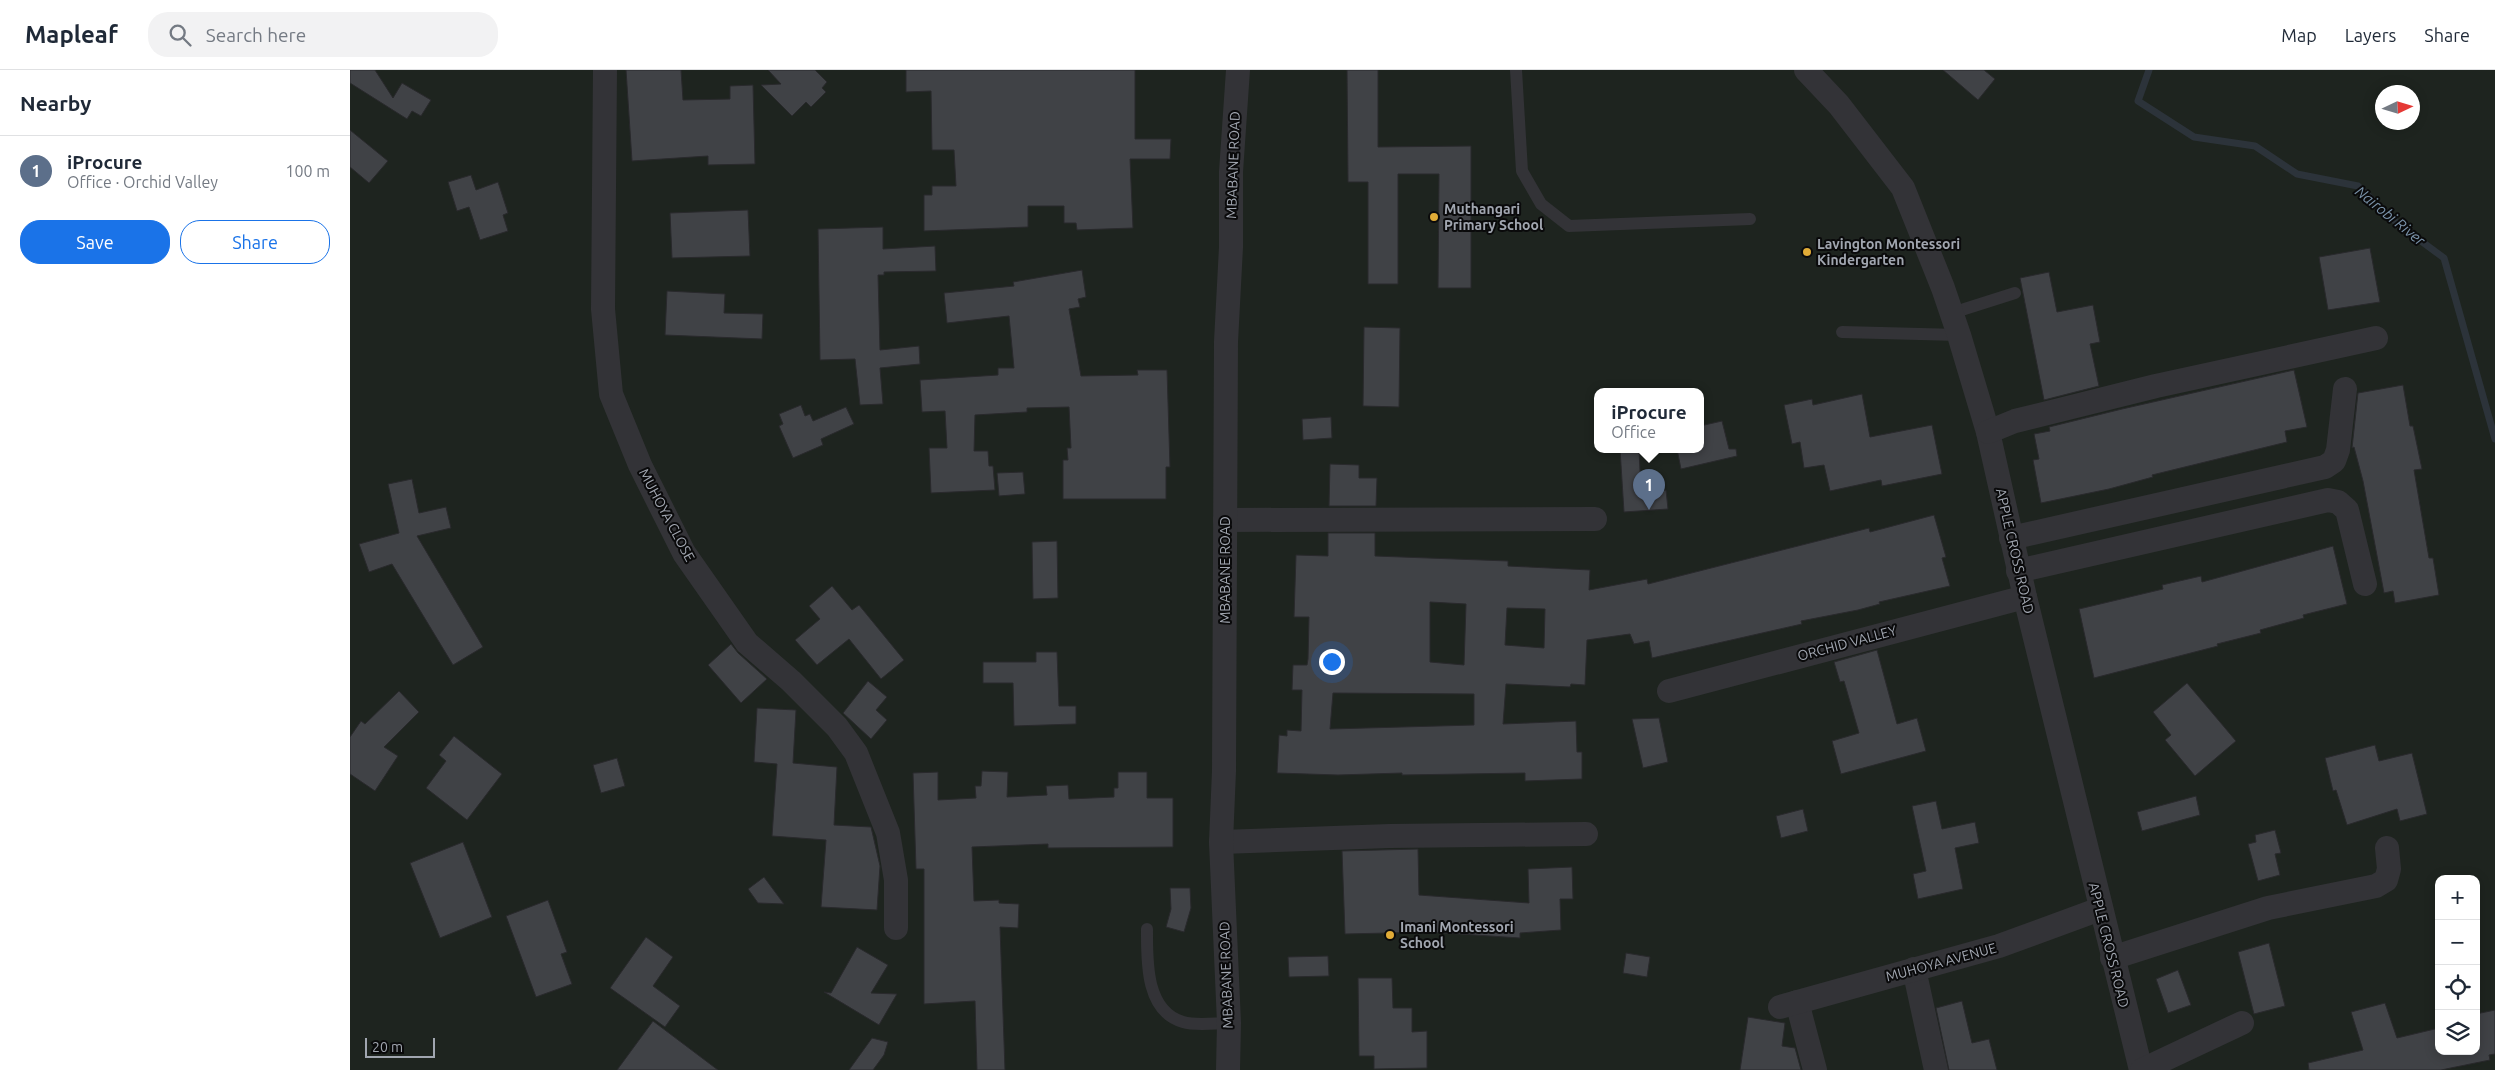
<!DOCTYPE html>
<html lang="en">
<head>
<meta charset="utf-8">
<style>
	:root { --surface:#fff; --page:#f2f2f3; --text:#1f2937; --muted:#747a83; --line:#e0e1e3; --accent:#1a73e8 }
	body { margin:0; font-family:Ubuntu,sans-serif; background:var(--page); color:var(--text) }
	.controls { position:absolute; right:15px; bottom:15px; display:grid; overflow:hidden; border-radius:10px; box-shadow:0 2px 12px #0003 }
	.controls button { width:45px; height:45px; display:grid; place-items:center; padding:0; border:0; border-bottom:1px solid var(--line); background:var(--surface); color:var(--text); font:25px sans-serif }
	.compass { position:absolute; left:2025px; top:15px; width:45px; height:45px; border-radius:50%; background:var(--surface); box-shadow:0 2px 12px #0003; rotate:86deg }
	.scale { position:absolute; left:15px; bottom:12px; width:70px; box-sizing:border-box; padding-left:5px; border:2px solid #a1a6b0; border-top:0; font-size:14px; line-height:18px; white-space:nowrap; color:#a1a6b0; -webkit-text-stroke:4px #0a0a0b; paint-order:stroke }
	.you { position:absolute; left:981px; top:591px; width:18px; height:18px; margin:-12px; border:4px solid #fff; border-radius:50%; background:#1a73e8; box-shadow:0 0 0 8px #1a73e833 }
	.badge { display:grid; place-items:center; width:32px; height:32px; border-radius:50%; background:var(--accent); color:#fff; font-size:16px; font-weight:700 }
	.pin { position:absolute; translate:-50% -41px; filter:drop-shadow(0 1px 2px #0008) }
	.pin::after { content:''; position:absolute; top:26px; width:18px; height:15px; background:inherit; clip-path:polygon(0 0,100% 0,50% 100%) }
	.popup { position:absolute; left:1244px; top:318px; width:110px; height:65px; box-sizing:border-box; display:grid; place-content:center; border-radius:10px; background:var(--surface); filter:drop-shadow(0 1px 4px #0005); font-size:16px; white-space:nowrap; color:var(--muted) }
	.popup b { font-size:19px; color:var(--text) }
	.popup::after { content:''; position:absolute; left:50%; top:100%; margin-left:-10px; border:10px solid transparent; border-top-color:var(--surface) }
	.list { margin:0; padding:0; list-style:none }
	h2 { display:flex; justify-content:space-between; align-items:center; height:65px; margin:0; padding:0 20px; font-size:21px }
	h2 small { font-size:16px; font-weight:400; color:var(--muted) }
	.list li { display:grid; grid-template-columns:32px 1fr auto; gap:15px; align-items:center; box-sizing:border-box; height:70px; padding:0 20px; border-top:1px solid var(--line) }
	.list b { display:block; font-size:19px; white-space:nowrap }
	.list p { margin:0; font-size:16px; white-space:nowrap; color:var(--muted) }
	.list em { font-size:16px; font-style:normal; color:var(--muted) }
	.actions { display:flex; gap:10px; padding:15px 20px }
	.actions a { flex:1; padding:11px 0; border:1px solid var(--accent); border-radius:20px; text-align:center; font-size:18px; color:var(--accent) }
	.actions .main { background:var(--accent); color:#fff }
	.icon { flex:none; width:28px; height:28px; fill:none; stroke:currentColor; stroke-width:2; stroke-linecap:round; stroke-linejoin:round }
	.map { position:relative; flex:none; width:2145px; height:1000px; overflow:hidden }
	header { display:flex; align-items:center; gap:30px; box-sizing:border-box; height:70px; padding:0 25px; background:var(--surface); border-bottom:1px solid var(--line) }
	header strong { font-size:24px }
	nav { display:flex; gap:28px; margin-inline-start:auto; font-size:18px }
	.search { width:350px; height:45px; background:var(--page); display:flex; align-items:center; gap:12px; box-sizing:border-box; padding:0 18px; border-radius:20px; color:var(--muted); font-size:19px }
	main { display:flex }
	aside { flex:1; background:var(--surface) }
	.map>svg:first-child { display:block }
</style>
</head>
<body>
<header>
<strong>Mapleaf</strong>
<div class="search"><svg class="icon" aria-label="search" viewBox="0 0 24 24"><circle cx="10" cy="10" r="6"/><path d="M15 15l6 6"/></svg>Search here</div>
<nav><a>Map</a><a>Layers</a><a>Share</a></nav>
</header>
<main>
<aside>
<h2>Nearby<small></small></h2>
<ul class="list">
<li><span class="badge" style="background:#5c6f8a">1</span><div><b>iProcure</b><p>Office · Orchid Valley</p></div><em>100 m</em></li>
</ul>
<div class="actions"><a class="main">Save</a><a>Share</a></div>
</aside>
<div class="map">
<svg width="2145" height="1000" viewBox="0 0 2145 1000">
	<rect width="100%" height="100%" fill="#0f0f10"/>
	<path fill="#1e241f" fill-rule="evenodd" d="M0 0H2145V1000H0ZM2032 22H2062V52H2032ZM1248 321H1350V379H1248ZM2089 809H2126V981H2089Z"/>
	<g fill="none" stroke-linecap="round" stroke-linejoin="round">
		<path stroke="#2c333a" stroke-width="7" d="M1799 0 1788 31 1844 67 1905 76 1947 104 2008 116 2048 154 2094 188 2145 369"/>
	</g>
	<g fill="#404246" stroke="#29292c" fill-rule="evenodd">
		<path d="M0 0H25L43 28 52 13 81 30 71 46 62 41 57 49 0 13Z"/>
		<path d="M276 0H331L333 30 380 29V16L403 15 405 94 358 95V86L282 91Z"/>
		<path d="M418 0H465L477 12 472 18 476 22 461 37 456 32 442 46 411 15 431 14Z"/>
		<path d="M556 0H785V69H821L820 89H780L783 158 727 160 726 153H714V136H678V157L574 161V125H582V116H606L604 80H582L581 21 556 22Z"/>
		<path d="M997 0H1028V77L1121 76V218H1088L1089 104H1048V214H1018V112H998Z"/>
		<path d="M1593 0H1634L1645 9 1628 30Z"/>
		<path d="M0 60 38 91 19 113 0 97Z"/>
		<path d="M121 105 126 120 148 112 158 143 153 145 158 161 130 170 119 137 107 141 98 112Z"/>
		<path d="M398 140 400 186 322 188 320 143Z"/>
		<path d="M533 157V179L585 176 586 201 534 202V205H528L530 280 569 276 570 294 530 298 533 334 510 335 505 289 470 290 468 159Z"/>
		<path d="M2020 178 2030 232 1978 240 1969 187Z"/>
		<path d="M732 200 736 227 728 229 730 237 719 239 731 306 788 305 787 300H817L820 397H816V429H713V390H718L717 378H721L719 337 677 338V342L625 345 624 381H638L639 396H643L645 420 581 423 579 378H597L595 341 572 342 570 310 648 305V298H664L659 246 597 253 594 223 664 216 663 212Z"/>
		<path d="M1699 202 1707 242 1743 235 1750 272 1740 274 1749 316 1694 330 1670 208Z"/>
		<path d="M317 221 375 224 374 243 413 244 412 269 315 265Z"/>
		<path d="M1014 257 1050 258 1049 337 1013 336Z"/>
		<path d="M1944 300 1957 357 1935 361 1937 372 1802 405 1803 407 1759 419 1691 433 1683 390 1689 389 1684 364 1700 361 1699 357 1772 339Z"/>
		<path d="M2053 315 2060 356H2063L2072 399 2064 400 2079 488H2083L2089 525 2045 533 2043 521 2034 523 2013 411 2004 377 2002 378 2008 323Z"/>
		<path d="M1512 324 1520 367 1582 355 1592 404 1532 416 1531 410 1480 421 1474 395 1454 398 1450 372 1442 374 1434 335 1462 329 1463 335Z"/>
		<path d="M451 335 455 346 460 344 463 351 496 337 504 354 471 369 473 375 443 388 429 356 433 354 429 344Z"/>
		<path d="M981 347 982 368 953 370 952 349Z"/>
		<path d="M1372 351 1379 379H1386L1387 386 1331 399 1327 379H1350V356Z"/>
		<path d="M1270 379H1289L1291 422 1316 420 1318 439 1274 442Z"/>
		<path d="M980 394 1009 395V408H1027L1026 436H979Z"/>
		<path d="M673 402 675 424 649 426 647 403Z"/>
		<path d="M62 409 69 443 96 437 101 458 67 466 133 577 103 595 42 494 19 502 9 474 49 463 38 414Z"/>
		<path d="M1584 445 1596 487 1592 488 1600 516 1529 532 1530 534 1508 540 1451 551 1452 554 1302 588 1299 571 1284 574 1280 564 1237 570 1235 615 1221 614 1220 617 1156 614 1153 654 1226 651 1227 682H1232V709L1175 711V703L1052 705V703L988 705 927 703 929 665 937 666V660L951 661 952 620H942L943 595H957L958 589 959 547H944L946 485 978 486V463H1025V486L1158 491V496L1240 500 1239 520 1297 509 1298 514 1519 458 1520 462ZM1080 532 1116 534 1114 595 1080 592ZM1157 538 1195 539 1194 578 1155 575ZM983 623 1124 624V655L980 659Z"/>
		<path d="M707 471 708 528 683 529 682 472Z"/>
		<path d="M1983 476 1997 534 1953 545 1954 548 1910 560 1911 563 1867 574 1868 576 1744 608 1729 539 1813 519 1812 515 1851 506 1852 512 1885 503Z"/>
		<path d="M482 516 502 540 509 535 554 590 531 609 499 569 467 595 445 570 470 549 459 536Z"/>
		<path d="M381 574 388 583 417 609 391 633 358 595Z"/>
		<path d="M1527 580 1547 654 1567 648 1576 681 1491 704 1482 671 1509 663 1494 611 1490 612 1484 592Z"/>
		<path d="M686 582H707L709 636H726V654L664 656 663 613H633V592H686Z"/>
		<path d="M518 611 537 627 526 640 537 650 521 669 493 643Z"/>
		<path d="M1837 613 1886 671 1845 706 1815 670 1821 665 1803 642Z"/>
		<path d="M49 621 69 642 34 677 48 686 25 721 0 704V667L11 651 15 654Z"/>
		<path d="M407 638 446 640 443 693 487 697 484 755 521 757 530 796 527 840 471 837 476 770 422 766 427 694 404 692Z"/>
		<path d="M1309 648 1318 692 1293 698 1282 649Z"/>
		<path d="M104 666 152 704 117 750 76 718 96 691 89 685Z"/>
		<path d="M2025 675 2029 691 2062 683 2077 744 2050 751 2047 739 1997 755 1986 720 1983 721 1975 688Z"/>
		<path d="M267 688 275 716 251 723 243 695Z"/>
		<path d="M632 701 658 702 657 727 697 725 696 716 718 715 719 729 764 727V718H768V702H797V728H823V777L698 778V774L622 777 624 831 649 830V833L669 834 668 858 650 857 655 1000H627L625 931 574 934V799H566L563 703 588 702V730L626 728 625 716H631Z"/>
		<path d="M1846 726 1850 745 1792 761 1787 742Z"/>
		<path d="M1586 731 1592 759 1625 752 1629 773 1605 778 1613 819 1568 829 1563 804 1576 801 1562 736Z"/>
		<path d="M1453 739 1458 761 1431 768 1426 746Z"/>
		<path d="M1925 760 1931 783 1925 784 1930 805 1908 811 1898 774 1906 772 1905 765Z"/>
		<path d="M113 772 142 847 90 868 60 793Z"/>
		<path d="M1068 779 1069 825 1179 833 1178 799 1222 797 1223 829H1210L1211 860 1170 863V868L1080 862 995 864 992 781Z"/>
		<path d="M414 807 434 834 408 833 398 819Z"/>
		<path d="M820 818H840L841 838 834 862 816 857 821 839Z"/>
		<path d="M198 830 217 882 211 884 222 914 186 927 156 846Z"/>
		<path d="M296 867 323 887 303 916 330 936 315 957 260 918Z"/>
		<path d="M1919 873 1935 936 1904 944 1888 882Z"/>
		<path d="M507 877 538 895 521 923 547 924 529 955 474 922 481 923Z"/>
		<path d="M1276 883 1300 887 1297 907 1273 903Z"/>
		<path d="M978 886 979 906 939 907 938 887Z"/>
		<path d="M1828 900 1841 935 1818 943 1806 909Z"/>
		<path d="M1008 908H1042L1043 938H1062V962L1077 961V998L1024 999V986H1009Z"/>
		<path d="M1612 931 1622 973 1639 969 1647 1000H1599L1586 938Z"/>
		<path d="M2035 933 2047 968 2089 958V981H2126V944L2145 940V984L2139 985 2140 990 2091 1000H1959L1958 993 2013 980 2001 942Z"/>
		<path d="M1398 947 1435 953 1432 976 1445 978 1451 1000H1390Z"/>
		<path d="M303 951 368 1000H267Z"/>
		<path d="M522 968 538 972 534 985 523 1000H499Z"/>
	</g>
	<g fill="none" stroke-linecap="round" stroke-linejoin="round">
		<g stroke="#333337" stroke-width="12">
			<path d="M1166 0 1172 101 1191 134 1219 156 1400 149"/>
			<path d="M1602 243 1665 223"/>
			<path d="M1492 262 1609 265"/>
			<path d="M797 859C797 890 795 941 833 952 846 956 865 953 879 953"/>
		</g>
		<g stroke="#333337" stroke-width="24">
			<path d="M255 0 253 239 261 324 290 395 334 483 397 573 441 611 487 657 506 683 538 763 546 810V858"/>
			<path d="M1456 0 1489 35 1553 118 1593 218 1609 265 1638 362 1675 527 1791 1000"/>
			<path d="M1638 362 1665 351 1806 316 2026 268"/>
			<path d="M875 450 1245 449"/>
			<path d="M1661 468 1975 397 1984 391 1988 380 1995 319"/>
			<path d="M1668 501 1978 430 1988 432 1997 440 2015 514"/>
			<path d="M1319 621 1675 527"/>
			<path d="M871 772 1040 766 1236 764"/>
			<path d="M1762 888 1918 838 2026 816 2036 810 2039 799 2037 778"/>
			<path d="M1564 899 1586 1000"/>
			<path d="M1447 932 1465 1000"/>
			<path d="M1430 937 1649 876 1750 839"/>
			<path d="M878 1000 879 953 871 772 874 701 876 272 881 177V102L888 0"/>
			<path d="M1792 1000 1892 953"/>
		</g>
	</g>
	<g fill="#e1ac37" stroke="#0a0a0b" stroke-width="2">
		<circle cx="1084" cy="147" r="5"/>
		<circle cx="1457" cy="182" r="5"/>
		<circle cx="1040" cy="865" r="5"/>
	</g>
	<g text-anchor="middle" stroke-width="4" stroke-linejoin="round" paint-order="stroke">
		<g font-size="14" fill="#a1a6b0" stroke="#0a0a0b">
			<text transform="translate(883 95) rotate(-88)" y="5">MBABANE ROAD</text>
			<text transform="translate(317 445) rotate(62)" y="5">MUHOYA CLOSE</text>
			<text transform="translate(1665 481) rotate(77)" y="5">APPLE CROSS ROAD</text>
			<text transform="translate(875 500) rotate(-90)" y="5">MBABANE ROAD</text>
			<text transform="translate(1497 573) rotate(-15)" y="5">ORCHID VALLEY</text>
			<text transform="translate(1759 875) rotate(76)" y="5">APPLE CROSS ROAD</text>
			<text transform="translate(1591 892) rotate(-15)" y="5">MUHOYA AVENUE</text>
			<text transform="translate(876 905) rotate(-92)" y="5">MBABANE ROAD</text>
		</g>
		<g font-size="14" font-weight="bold" fill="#a1a6b0" stroke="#0a0a0b" text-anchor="start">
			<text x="1094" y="144">Muthangari<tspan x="1094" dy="16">Primary School</tspan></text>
			<text x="1467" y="179">Lavington Montessori<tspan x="1467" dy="16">Kindergarten</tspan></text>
			<text x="1050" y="862">Imani Montessori<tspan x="1050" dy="16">School</tspan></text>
		</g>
		<g font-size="15" font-style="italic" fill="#7a92a9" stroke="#0a0a0b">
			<text transform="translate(2040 146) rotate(39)" y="5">Nairobi River</text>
		</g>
	</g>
</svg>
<div class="controls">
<button>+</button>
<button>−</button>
<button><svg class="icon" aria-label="locate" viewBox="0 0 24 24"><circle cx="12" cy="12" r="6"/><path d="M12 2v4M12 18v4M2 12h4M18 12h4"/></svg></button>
<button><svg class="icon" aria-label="layers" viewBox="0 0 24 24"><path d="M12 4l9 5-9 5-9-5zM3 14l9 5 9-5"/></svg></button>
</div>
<svg class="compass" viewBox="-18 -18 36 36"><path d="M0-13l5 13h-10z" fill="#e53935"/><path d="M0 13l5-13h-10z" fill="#747a83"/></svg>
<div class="scale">20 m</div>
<div class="you"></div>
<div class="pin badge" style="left:1299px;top:440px;background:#5c6f8a">1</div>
<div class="popup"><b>iProcure</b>Office</div>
</div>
</main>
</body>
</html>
